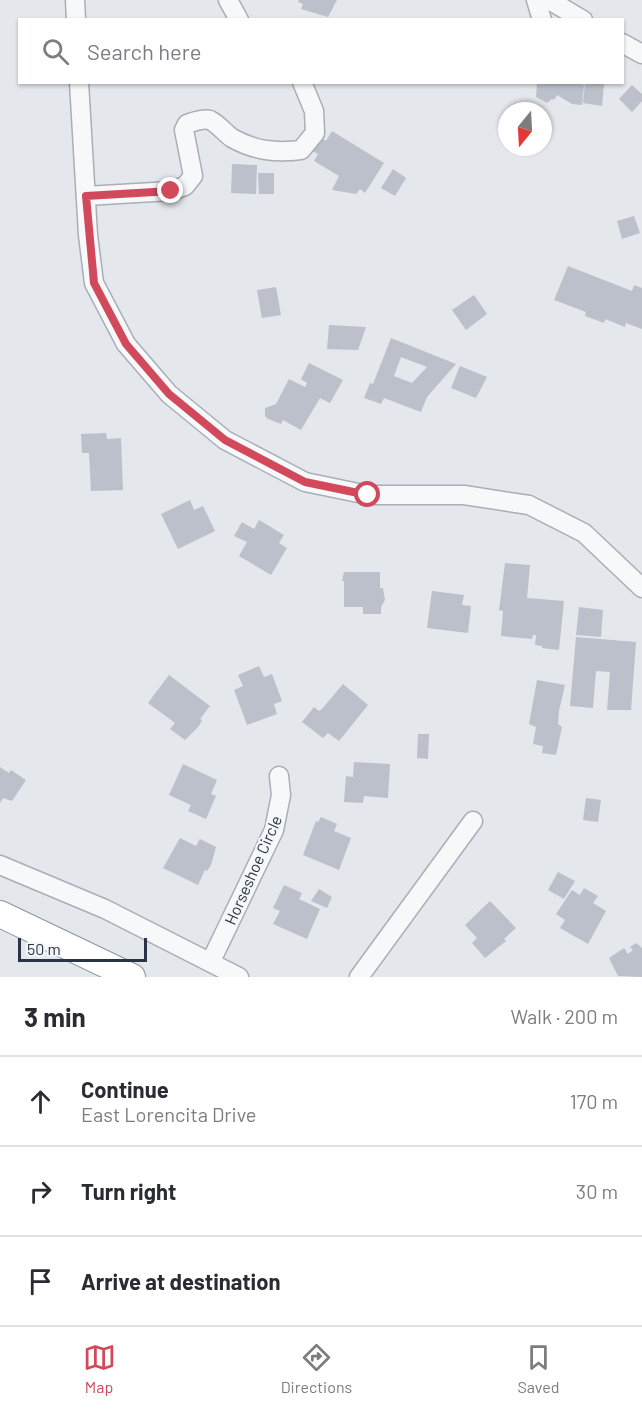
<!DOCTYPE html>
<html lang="en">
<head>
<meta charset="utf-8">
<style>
	:root { --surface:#fff; --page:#f7f7f7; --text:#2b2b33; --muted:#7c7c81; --line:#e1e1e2; --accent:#d1495b }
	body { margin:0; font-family:Barlow,sans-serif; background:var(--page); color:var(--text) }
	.compass { position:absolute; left:498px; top:102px; width:54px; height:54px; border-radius:50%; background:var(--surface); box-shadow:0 2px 4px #0004; rotate:198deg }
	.scale { position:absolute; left:18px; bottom:15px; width:129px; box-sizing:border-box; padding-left:6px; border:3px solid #2b3445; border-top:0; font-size:16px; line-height:21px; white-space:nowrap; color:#2b3445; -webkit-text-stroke:4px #f4f6f9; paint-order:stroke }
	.stop { position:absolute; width:18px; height:18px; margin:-14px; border:4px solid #d1495b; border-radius:50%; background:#fff }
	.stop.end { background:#d1495b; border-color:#fff; box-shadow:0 2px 6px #0008 }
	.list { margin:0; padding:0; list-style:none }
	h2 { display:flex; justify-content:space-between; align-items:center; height:78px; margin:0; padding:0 24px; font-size:26px }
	h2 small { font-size:20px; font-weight:400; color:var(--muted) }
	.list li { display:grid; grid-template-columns:39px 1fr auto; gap:18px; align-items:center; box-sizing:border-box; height:90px; padding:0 24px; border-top:2px solid var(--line) }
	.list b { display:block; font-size:22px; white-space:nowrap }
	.list p { margin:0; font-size:20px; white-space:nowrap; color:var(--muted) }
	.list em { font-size:20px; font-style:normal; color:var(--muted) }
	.icon { flex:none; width:33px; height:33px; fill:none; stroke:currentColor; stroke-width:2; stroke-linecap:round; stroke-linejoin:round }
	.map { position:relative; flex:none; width:642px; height:977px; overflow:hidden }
	.search { position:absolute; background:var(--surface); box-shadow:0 2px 4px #0004; left:18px; right:18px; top:18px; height:66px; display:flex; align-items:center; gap:15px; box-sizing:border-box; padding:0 21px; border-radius:0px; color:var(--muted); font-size:22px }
	.sheet { height:348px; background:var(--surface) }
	nav { display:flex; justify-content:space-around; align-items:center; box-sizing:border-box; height:84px; border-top:2px solid var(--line); background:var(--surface); font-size:16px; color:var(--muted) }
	nav a { display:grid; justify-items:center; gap:3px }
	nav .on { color:var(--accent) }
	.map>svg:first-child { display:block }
</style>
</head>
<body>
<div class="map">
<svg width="642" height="977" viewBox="0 0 642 977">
	<rect width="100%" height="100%" fill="#e4e7ec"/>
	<g fill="#bbc0ca" fill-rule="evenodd">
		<path d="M299 0H337L328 17 301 9 303 4 298 2Z"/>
		<path d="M534 82H581L584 86 582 105 572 104 557 95 554 100 552 99 547 103 536 97 537 84Z"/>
		<path d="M585 82 604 84 602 106 583 103Z"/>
		<path d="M632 85 642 94V101L632 112 619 99Z"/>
		<path d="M332 131 384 163 365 193 360 189 356 194 332 190 339 176 314 161 318 154 312 151 320 137 326 141Z"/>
		<path d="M232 164 257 165 256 194 231 193Z"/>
		<path d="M393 169 406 178 395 196 381 188Z"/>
		<path d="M258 173H274V194H259Z"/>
		<path d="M634 216 640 233 622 239 617 221Z"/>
		<path d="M568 266 632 291 634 285 642 288V329L626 323 625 327 605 319 604 323 585 316 586 312 554 300Z"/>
		<path d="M276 287 281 315 262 318 257 290Z"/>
		<path d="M474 295 487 314 466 330 452 310Z"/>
		<path d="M329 325 366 327 358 350 327 349Z"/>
		<path d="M391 338 456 364 427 397 421 412 384 398 381 404 364 398 370 383 373 384ZM401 357 427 367 412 383 394 376Z"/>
		<path d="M309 363 343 380 330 403 320 398 301 430 283 420 281 424 268 419 265 416V408L276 404 289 379 305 387 307 383 301 379Z"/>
		<path d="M460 366 487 377 476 398 451 388Z"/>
		<path d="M106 433 107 439 121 438 123 490 91 491 89 453H82L81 434Z"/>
		<path d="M190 500 194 510 203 506 215 531 178 549 161 514Z"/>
		<path d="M259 520 284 535 279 543 287 548 271 575 239 556 247 542 234 536 242 522 254 529Z"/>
		<path d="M505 563 530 565 527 598 564 601 559 650 542 648V646L535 645 536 635H533L532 639 501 636 503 611 499 610Z"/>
		<path d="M344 572H380V588H383L385 600 381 607V614H363V607H344V581H342Z"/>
		<path d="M432 591 464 595 462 605 471 606 468 633 427 628Z"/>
		<path d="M579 607 603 610 601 637 576 635Z"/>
		<path d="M576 637 636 642 631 710H607L610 672 596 671 593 708 570 706Z"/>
		<path d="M259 666 264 677 272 674 282 701 274 704 277 714 247 725 234 690 243 686 238 675Z"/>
		<path d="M169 675 210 706 200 719 202 720 199 726 185 740 170 729 175 723 148 703Z"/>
		<path d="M537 680 565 685 559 711 558 724 562 727 556 755 542 753 543 746 533 744 536 727 529 724Z"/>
		<path d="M343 684 368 705 339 741 328 733 323 738 302 722 314 707 319 711 322 709Z"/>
		<path d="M418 734H429L428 759 417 758Z"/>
		<path d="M354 762 390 764 388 798 364 796 363 803 344 802 346 776 353 777Z"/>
		<path d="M183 764 217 780 211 794 216 796 206 819 188 811 191 805 169 795Z"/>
		<path d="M0 767 9 773 11 770 26 780 12 801 3 798 0 803Z"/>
		<path d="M586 798 601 800 598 822 583 820Z"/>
		<path d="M321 817 337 824 334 831 351 838 339 870 303 855 316 821 318 822Z"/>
		<path d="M180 838 196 846 200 839 216 847 211 865 207 871 205 870 198 885 163 868Z"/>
		<path d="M558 872 575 881 564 899 548 890Z"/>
		<path d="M284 885 302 893 299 899 320 909 307 939 273 924 280 911 273 908Z"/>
		<path d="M584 888 598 896 593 903 606 911 588 944 560 928 565 920 556 914 572 890 580 895Z"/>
		<path d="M319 889 332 897 327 908 311 901Z"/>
		<path d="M490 901 516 928 504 939 506 941 485 958 472 943 477 938 465 925Z"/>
		<path d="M636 943 642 948V977L618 976 609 958 624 948 628 954 633 950 630 947Z"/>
	</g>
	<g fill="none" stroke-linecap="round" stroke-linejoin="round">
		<defs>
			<g id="minor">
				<path d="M75 0 76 20"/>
				<path d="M228 0 239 20"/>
				<path d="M536 0 542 20"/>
				<path d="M549 0 583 20"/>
				<path d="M622 43 642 54"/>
				<path d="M79 82 88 235 94 283 126 344 169 394 225 440 305 482 368 495H464L529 505 584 533 642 588"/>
				<path d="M86 196 171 191 185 186 193 176 184 130 187 124C193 122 203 118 210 120 218 124 225 133 232 138 255 151 276 153 301 150L315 133 314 111 302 82"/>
				<path d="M0 865 105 909 239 977"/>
				<path d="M211 961 274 830 281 795 279 776"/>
				<path d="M359 977 473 821"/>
			</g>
			<path id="highway" d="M0 914 132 977"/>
		</defs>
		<use href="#minor" stroke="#a9aeb7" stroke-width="21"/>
		<use href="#highway" stroke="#8b94a3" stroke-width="28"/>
		<use href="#minor" stroke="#f7f8fa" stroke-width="18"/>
		<use href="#highway" stroke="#fff" stroke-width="26"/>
	</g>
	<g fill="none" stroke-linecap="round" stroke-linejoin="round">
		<path stroke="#d1495b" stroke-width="8" d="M171 191 86 196 94 283 126 344 169 394 225 440 305 482 368 495"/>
	</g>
	<g text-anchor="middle" stroke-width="4.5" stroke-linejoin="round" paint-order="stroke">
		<g font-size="16" fill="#2b3445" stroke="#f4f6f9">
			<text transform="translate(253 870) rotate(-66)" y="6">Horseshoe Circle</text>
		</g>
	</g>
</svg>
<svg class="compass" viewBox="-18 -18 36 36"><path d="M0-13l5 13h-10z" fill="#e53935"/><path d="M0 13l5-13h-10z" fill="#7c7c81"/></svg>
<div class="scale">50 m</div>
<div class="stop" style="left:368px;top:495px"></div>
<div class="stop end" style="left:171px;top:191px"></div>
<div class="search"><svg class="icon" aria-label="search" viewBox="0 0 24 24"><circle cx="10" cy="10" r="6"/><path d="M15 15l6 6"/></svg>Search here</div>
</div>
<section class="sheet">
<h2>3 min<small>Walk · 200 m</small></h2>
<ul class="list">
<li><svg class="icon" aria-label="ahead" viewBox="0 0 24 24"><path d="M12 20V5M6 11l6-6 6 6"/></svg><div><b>Continue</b><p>East Lorencita Drive</p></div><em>170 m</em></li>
<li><svg class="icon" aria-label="right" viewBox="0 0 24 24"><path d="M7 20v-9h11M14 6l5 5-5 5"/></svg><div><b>Turn right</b></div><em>30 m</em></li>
<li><svg class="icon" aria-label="arrive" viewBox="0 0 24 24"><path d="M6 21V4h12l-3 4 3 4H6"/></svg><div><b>Arrive at destination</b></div></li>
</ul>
</section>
<nav>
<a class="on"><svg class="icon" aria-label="map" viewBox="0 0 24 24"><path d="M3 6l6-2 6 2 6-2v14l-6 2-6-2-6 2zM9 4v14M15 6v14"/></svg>Map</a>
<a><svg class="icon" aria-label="directions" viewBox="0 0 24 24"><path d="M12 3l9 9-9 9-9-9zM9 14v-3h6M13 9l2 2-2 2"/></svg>Directions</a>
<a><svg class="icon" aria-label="saved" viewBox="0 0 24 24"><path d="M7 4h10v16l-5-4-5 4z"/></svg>Saved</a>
</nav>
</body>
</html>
